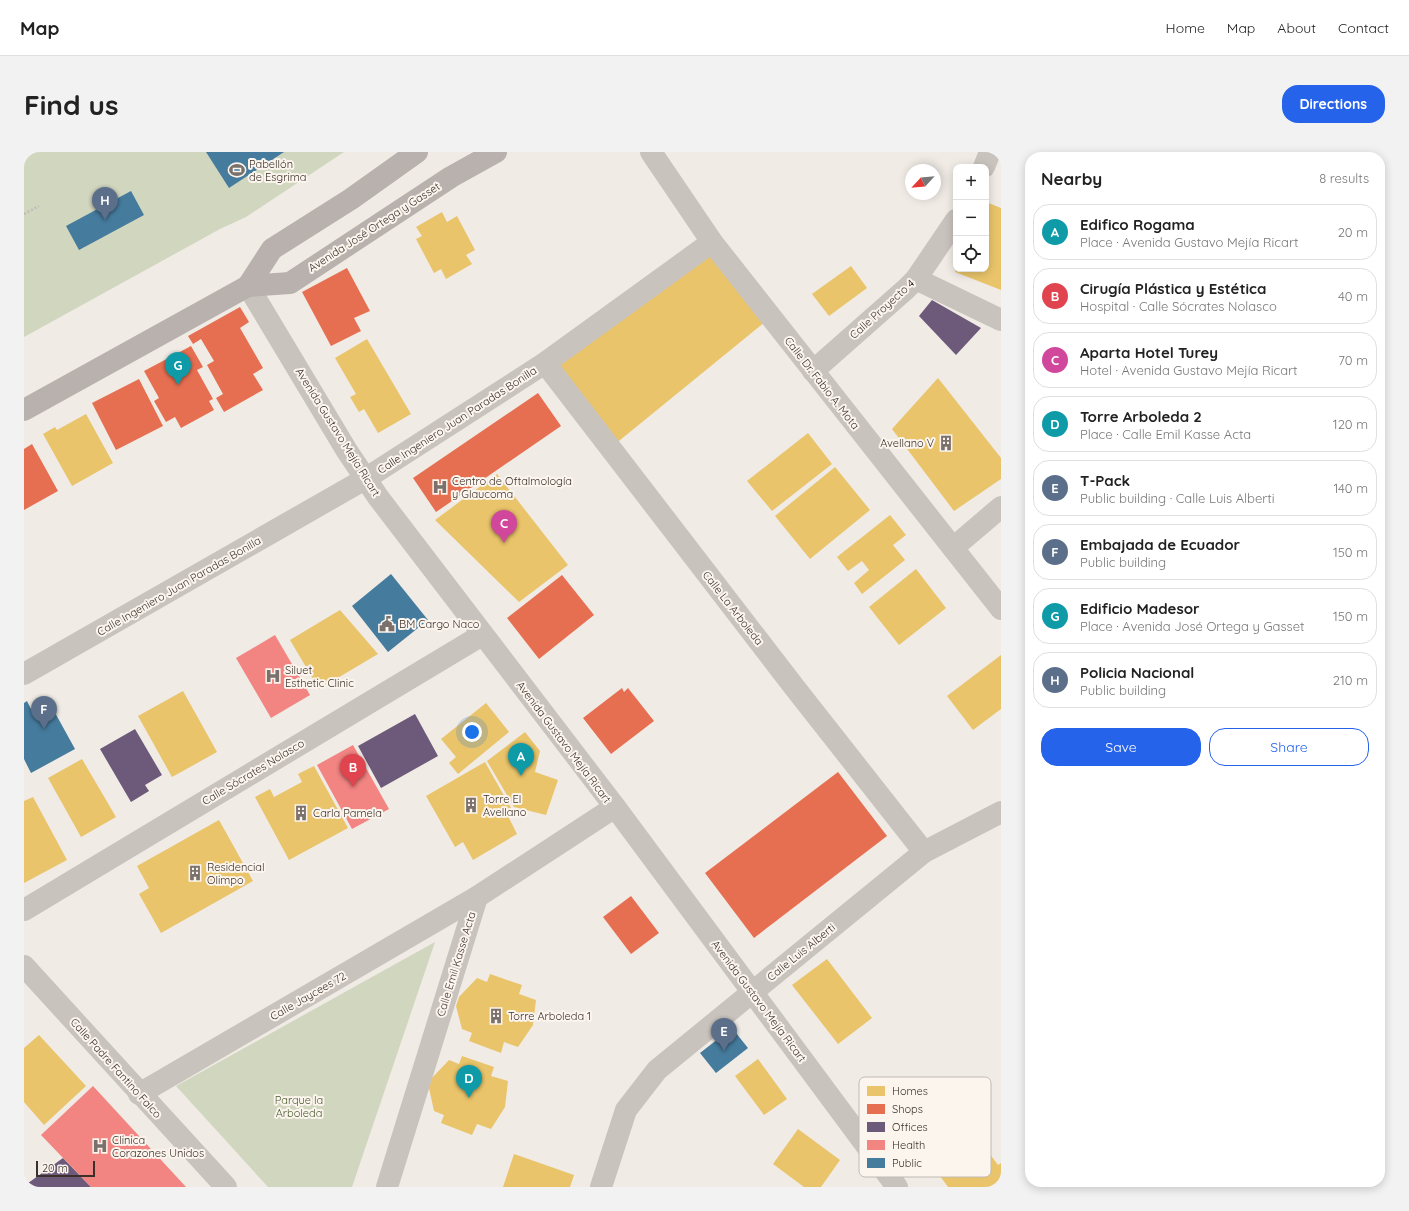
<!DOCTYPE html>
<html lang="en">
<head>
<meta charset="utf-8">
<style>
	:root { --surface:#fff; --page:#f2f2f2; --text:#222; --muted:#767676; --line:#e0e0e0; --accent:#2563eb }
	body { margin:0; font-family:Quicksand,sans-serif; background:var(--page); color:var(--text) }
	.controls { position:absolute; right:12px; top:12px; display:grid; overflow:hidden; border-radius:8px; box-shadow:0 2px 10px #0003 }
	.controls button { width:36px; height:36px; display:grid; place-items:center; padding:0; border:0; border-bottom:1px solid var(--line); background:var(--surface); color:var(--text); font:20px sans-serif }
	.compass { position:absolute; left:881px; top:12px; width:36px; height:36px; border-radius:50%; background:var(--surface); box-shadow:0 2px 10px #0003; rotate:244deg }
	.scale { position:absolute; left:12px; bottom:10px; width:59px; box-sizing:border-box; padding-left:4px; border:2px solid #3b302b; border-top:0; font-size:11px; line-height:14px; white-space:nowrap; color:#3b302b; -webkit-text-stroke:3px #fbf5ee; paint-order:stroke }
	.you { position:absolute; left:448px; top:580px; width:14px; height:14px; margin:-10px; border:3px solid #fff; border-radius:50%; background:#1a73e8; box-shadow:0 0 0 6px #1a73e833 }
	.badge { display:grid; place-items:center; width:26px; height:26px; border-radius:50%; background:var(--accent); color:#fff; font-size:13px; font-weight:700 }
	.pin { position:absolute; translate:-50% -33px; filter:drop-shadow(0 1px 2px #0008) }
	.pin::after { content:''; position:absolute; top:21px; width:14px; height:12px; background:inherit; clip-path:polygon(0 0,100% 0,50% 100%) }
	.list { margin:0; padding:0; list-style:none }
	h2 { display:flex; justify-content:space-between; align-items:center; height:52px; margin:0; padding:0 16px; font-size:17px }
	h2 small { font-size:13px; font-weight:400; color:var(--muted) }
	.list li { display:grid; grid-template-columns:26px 1fr auto; gap:12px; align-items:center; box-sizing:border-box; height:56px; margin:0 8px 8px; padding:0 8px; border:1px solid var(--line); border-radius:16px }
	.list b { display:block; font-size:15px; white-space:nowrap }
	.list p { margin:0; font-size:13px; white-space:nowrap; color:var(--muted) }
	.list em { font-size:13px; font-style:normal; color:var(--muted) }
	.actions { display:flex; gap:8px; padding:12px 16px }
	.actions a { flex:1; padding:9px 0; border:1px solid var(--accent); border-radius:16px; text-align:center; font-size:14px; color:var(--accent) }
	.actions .main { background:var(--accent); color:#fff }
	.icon { flex:none; width:22px; height:22px; fill:none; stroke:currentColor; stroke-width:2; stroke-linecap:round; stroke-linejoin:round }
	.map { position:relative; flex:none; width:977px; height:1035px; overflow:hidden; border-radius:16px }
	header { display:flex; align-items:center; gap:24px; box-sizing:border-box; height:56px; padding:0 20px; background:var(--surface); border-bottom:1px solid var(--line) }
	header strong { font-size:19px }
	nav { display:flex; gap:22px; margin-inline-start:auto; font-size:14px }
	.intro { display:flex; align-items:center; justify-content:space-between; box-sizing:border-box; height:96px; padding:0 24px }
	h1 { margin:0; font-size:28px }
	.button { padding:10px 18px; border-radius:16px; background:var(--accent); color:#fff; font-size:14px; font-weight:700 }
	main { display:flex; gap:24px; padding:0 24px }
	aside { flex:1; background:var(--surface); border-radius:16px; box-shadow:0 2px 10px #0003 }
	.map>svg:first-child { display:block }
</style>
</head>
<body>
<header>
<strong>Map</strong>
<nav><a>Home</a><a>Map</a><a>About</a><a>Contact</a></nav>
</header>
<div class="intro"><h1>Find us</h1><a class="button">Directions</a></div>
<main>
<div class="map">
<svg width="977" height="1035" viewBox="0 0 977 1035">
	<rect width="100%" height="100%" fill="#f0ebe5"/>
	<g fill="#d1d6bf">
		<path d="M0 0H320L222 65 196 77 0 185Z"/>
		<path d="M411 790 328 1035H244L152 934Z"/>
	</g>
	<g fill="#e9c46a">
		<path d="M962 50 977 56V138L931 120 932 117H962Z"/>
		<path d="M418 60 423 70 433 64 451 98 442 103 448 112 422 127 417 117 410 121 392 87 398 84 392 75Z"/>
		<path d="M687 97 747 165 590 293 523 215Z"/>
		<path d="M827 114 843 136 805 164 788 142Z"/>
		<path d="M343 187 387 262 354 281 340 257 335 260 326 245 332 242 311 206Z"/>
		<path d="M914 226 977 306V327L930 359 868 277Z"/>
		<path d="M62 262 89 311 48 334 19 282 31 275 33 278Z"/>
		<path d="M784 281 808 312 748 359 723 329Z"/>
		<path d="M811 315 846 358 786 407 751 364Z"/>
		<path d="M473 322 544 413 495 450 411 368Z"/>
		<path d="M866 363 882 383 869 393 881 408 838 442 830 431 845 418 838 409 824 419 813 405Z"/>
		<path d="M892 417 922 456 875 493 845 455Z"/>
		<path d="M316 458 354 502 295 537 266 488Z"/>
		<path d="M977 503V557L949 578 923 544Z"/>
		<path d="M159 539 193 600 148 625 114 564Z"/>
		<path d="M462 551 485 580 434 622 425 611 432 605 417 587Z"/>
		<path d="M501 580 516 599 511 620 534 628 522 663 490 655 463 609Z"/>
		<path d="M58 607 92 665 57 685 24 626Z"/>
		<path d="M461 610 491 663 485 666 493 682 449 708 439 690 431 695 402 644Z"/>
		<path d="M290 614 324 676 265 708 231 645 246 637 250 645 278 630 274 622Z"/>
		<path d="M9 645 43 708 0 731V649Z"/>
		<path d="M195 668 229 729 137 781 115 742 125 736 113 714Z"/>
		<path d="M803 807 848 866 814 892 768 833Z"/>
		<path d="M466 822 498 833 495 842 512 848 509 873 494 895 480 890 477 901 445 889 448 881 438 877 432 854 435 845 453 826 463 830Z"/>
		<path d="M15 883 62 934 20 973 0 950V896Z"/>
		<path d="M438 904 470 915 467 924 484 929 481 955 467 977 453 972 448 983 417 971 420 963 410 959 405 936 407 927 425 908 435 912Z"/>
		<path d="M734 907 763 947 740 963 711 924Z"/>
		<path d="M774 977 816 1008 797 1035H780L749 1012Z"/>
		<path d="M959 993 974 1013 977 1011V1035H924L916 1024Z"/>
		<path d="M490 1002 550 1023 546 1035H479Z"/>
	</g>
	<g fill="#e76f51">
		<path d="M323 116 346 159 330 166 337 179 307 194 278 140Z"/>
		<path d="M216 155 225 170 216 176 239 216 229 222 239 238 200 260 192 246 199 242 183 213 190 209 177 187 169 192 164 184Z"/>
		<path d="M167 194 179 215 173 218 189 247 185 249 190 258 157 276 151 265 142 270 130 249 135 246 120 219Z"/>
		<path d="M115 227 139 274 92 298 68 251Z"/>
		<path d="M514 241 537 274 412 360 389 326Z"/>
		<path d="M8 292 34 339 0 358V297Z"/>
		<path d="M538 423 570 463 515 507 483 466Z"/>
		<path d="M598 536 600 540 604 536 630 569 587 602 559 566Z"/>
		<path d="M814 620 863 684 730 786 681 721Z"/>
		<path d="M607 744 635 781 607 802 579 765Z"/>
	</g>
	<g fill="#6d597a">
		<path d="M908 148 957 176 932 203 895 164Z"/>
		<path d="M391 562 414 604 357 636 334 594Z"/>
		<path d="M111 577 138 623 121 633 125 639 107 650 76 597Z"/>
		<path d="M39 1006 67 1035H0V1034Z"/>
	</g>
	<g fill="#f28482">
		<path d="M251 483 286 543 247 566 212 506Z"/>
		<path d="M329 593 365 657 328 677 293 613Z"/>
		<path d="M69 934 162 1035H67L17 983Z"/>
	</g>
	<g fill="#457b9d">
		<path d="M182 0H260L205 36Z"/>
		<path d="M107 39 120 63 55 98 42 74Z"/>
		<path d="M367 422 404 468 364 500 328 454Z"/>
		<path d="M24 548 51 597 7 621 0 607V551L3 549 7 557Z"/>
		<path d="M708 876 724 896 692 921 676 901Z"/>
	</g>
	<g fill="none" stroke-linecap="round" stroke-linejoin="round">
		<path stroke="#c2bbb6" stroke-width="2.5" stroke-dasharray="2 2" stroke-linecap="butt" d="M0 62 15 54"/>
		<g stroke="#c9c3be" stroke-width="22">
			<path d="M627 0 688 90 977 457"/>
			<path d="M960 15 966 0"/>
			<path d="M892 127 977 168"/>
			<path d="M224 134 323 299 354 345 591 655 873 1035"/>
			<path d="M521 211 771 536 900 700"/>
			<path d="M789 219 882 137 892 127 932 68"/>
			<path d="M929 396 977 355"/>
			<path d="M0 522 341 327 521 211 688 90"/>
			<path d="M0 758 458 483"/>
			<path d="M0 814 202 1035"/>
			<path d="M115 942 453 745 591 655"/>
			<path d="M363 1035 453 745"/>
			<path d="M577 1035 602 958 633 918 900 700 977 660"/>
		</g>
		<g stroke="#b8b1ad" stroke-width="22">
			<path d="M224 134 248 97 327 47 393 0"/>
			<path d="M0 258 224 134 266 131 427 25 472 0"/>
		</g>
	</g>
	<defs>
		<symbol id="stadium-bare" viewBox="-9 -9 18 18"><path d="M0-5a6.5 5 0 1 0 0 10a6.5 5 0 1 0 0-10ZM-3.5-1.8h7v3.6h-7Z" fill="#7a716c" stroke="#fbf5ee" stroke-width="2.5" paint-order="stroke"/></symbol>
		<symbol id="building-bare" viewBox="-9 -9 18 18"><path d="M-4-6H4V6H1V3H-1V6H-4ZM-2.5-4.3h1.7v1.8h-1.7ZM.8-4.3h1.7v1.8H.8ZM-2.5-1h1.7V.8h-1.7ZM.8-1h1.7V.8H.8Z" fill="#7a716c" stroke="#fbf5ee" stroke-width="2.5" paint-order="stroke"/></symbol>
		<symbol id="hospital-bare" viewBox="-9 -9 18 18"><path d="M-5-5h3v3.5h4V-5h3V5h-3V1.5h-4V5h-3Z" fill="#7a716c" stroke="#fbf5ee" stroke-width="2.5" paint-order="stroke"/></symbol>
		<symbol id="civic-bare" viewBox="-9 -9 18 18"><path d="M-.6-6.5H3V-4.5H.6V-3L4-1V1h2V6H-6V1h2V-1L-.6-3ZM-1.2 2.5V6h2.4V2.5Z" fill="#7a716c" stroke="#fbf5ee" stroke-width="2.5" paint-order="stroke"/></symbol>
	</defs>
	<g fill-rule="evenodd">
		<use href="#stadium-bare" x="202" y="7" width="22" height="22"/>
		<use href="#building-bare" x="911" y="280" width="22" height="22"/>
		<use href="#hospital-bare" x="405" y="324" width="22" height="22"/>
		<use href="#civic-bare" x="352" y="461" width="22" height="22"/>
		<use href="#hospital-bare" x="238" y="513" width="22" height="22"/>
		<use href="#building-bare" x="436" y="642" width="22" height="22"/>
		<use href="#building-bare" x="266" y="650" width="22" height="22"/>
		<use href="#building-bare" x="160" y="710" width="22" height="22"/>
		<use href="#building-bare" x="461" y="853" width="22" height="22"/>
		<use href="#hospital-bare" x="65" y="983" width="22" height="22"/>
	</g>
	<g text-anchor="middle" stroke-width="4" stroke-linejoin="round" paint-order="stroke">
		<g font-size="11" fill="#3b302b" stroke="#fbf5ee" text-anchor="start">
			<text x="225" y="16">Pabellón<tspan x="225" dy="13">de Esgrima</tspan></text>
			<text x="910" y="295" text-anchor="end">Avellano V</text>
			<text x="428" y="333">Centro de Oftalmología<tspan x="428" dy="13">y Glaucoma</tspan></text>
			<text x="375" y="476">BM Cargo Naco</text>
			<text x="261" y="522">Siluet<tspan x="261" dy="13">Esthetic Clinic</tspan></text>
			<text x="459" y="651">Torre El<tspan x="459" dy="13">Avellano</tspan></text>
			<text x="289" y="665">Carla Pamela</text>
			<text x="183" y="719">Residencial<tspan x="183" dy="13">Olimpo</tspan></text>
			<text x="484" y="868">Torre Arboleda 1</text>
			<text x="88" y="992">Clinica<tspan x="88" dy="13">Corazones Unidos</tspan></text>
		</g>
		<g font-size="11" fill="#3b302b" stroke="#fbf5ee">
			<text transform="translate(350 75) rotate(-33)" y="4">Avenida José Ortega y Gasset</text>
			<text transform="translate(858 157) rotate(-42)" y="4">Calle Proyecto 4</text>
			<text transform="translate(798 231) rotate(52)" y="4">Calle Dr. Fabio A. Mota</text>
			<text transform="translate(433 268) rotate(-33)" y="4">Calle Ingeniero Juan Paradas Bonilla</text>
			<text transform="translate(314 280) rotate(58)" y="4">Avenida Gustavo Mejía Ricart</text>
			<text transform="translate(155 434) rotate(-30)" y="4">Calle Ingeniero Juan Paradas Bonilla</text>
			<text transform="translate(709 456) rotate(52)" y="4">Calle La Arboleda</text>
			<text transform="translate(540 590) rotate(53)" y="4">Avenida Gustavo Mejía Ricart</text>
			<text transform="translate(229 620) rotate(-31)" y="4">Calle Sócrates Nolasco</text>
			<text transform="translate(777 800) rotate(-39)" y="4">Calle Luis Alberti</text>
			<text transform="translate(432 812) rotate(-73)" y="4">Calle Emil Kasse Acta</text>
			<text transform="translate(284 844) rotate(-30)" y="4">Calle Jaycees 72</text>
			<text transform="translate(735 849) rotate(53)" y="4">Avenida Gustavo Mejía Ricart</text>
			<text transform="translate(92 916) rotate(48)" y="4">Calle Padre Fantino Falco</text>
		</g>
		<g font-size="11" fill="#4a5a2e" stroke="#fbf5ee">
			<text x="275" y="952">Parque la<tspan x="275" dy="13">Arboleda</tspan></text>
		</g>
	</g>
	<rect x="835" y="925" width="132" height="100" rx="6" fill="#fbf5ee" stroke="#c1bab4" stroke-width="1"/>
	<rect x="843" y="934" width="18" height="10" fill="#e9c46a"/>
	<rect x="843" y="952" width="18" height="10" fill="#e76f51"/>
	<rect x="843" y="970" width="18" height="10" fill="#6d597a"/>
	<rect x="843" y="988" width="18" height="10" fill="#f28482"/>
	<rect x="843" y="1006" width="18" height="10" fill="#457b9d"/>
	<g font-size="11" fill="#3b302b">
		<text x="868" y="943">Homes</text>
		<text x="868" y="961">Shops</text>
		<text x="868" y="979">Offices</text>
		<text x="868" y="997">Health</text>
		<text x="868" y="1015">Public</text>
	</g>
</svg>
<div class="controls">
<button>+</button>
<button>−</button>
<button><svg class="icon" aria-label="locate" viewBox="0 0 24 24"><circle cx="12" cy="12" r="6"/><path d="M12 2v4M12 18v4M2 12h4M18 12h4"/></svg></button>
</div>
<svg class="compass" viewBox="-18 -18 36 36"><path d="M0-13l5 13h-10z" fill="#e53935"/><path d="M0 13l5-13h-10z" fill="#767676"/></svg>
<div class="scale">20 m</div>
<div class="you"></div>
<div class="pin badge" style="left:497px;top:624px;background:#0f9aa8">A</div>
<div class="pin badge" style="left:329px;top:635px;background:#e0444e">B</div>
<div class="pin badge" style="left:480px;top:391px;background:#d1479c">C</div>
<div class="pin badge" style="left:445px;top:946px;background:#0f9aa8">D</div>
<div class="pin badge" style="left:700px;top:899px;background:#5c6f8a">E</div>
<div class="pin badge" style="left:20px;top:577px;background:#5c6f8a">F</div>
<div class="pin badge" style="left:154px;top:233px;background:#0f9aa8">G</div>
<div class="pin badge" style="left:81px;top:68px;background:#5c6f8a">H</div>
</div>
<aside>
<h2>Nearby<small>8 results</small></h2>
<ul class="list">
<li><span class="badge" style="background:#0f9aa8">A</span><div><b>Edifico Rogama</b><p>Place · Avenida Gustavo Mejía Ricart</p></div><em>20 m</em></li>
<li><span class="badge" style="background:#e0444e">B</span><div><b>Cirugía Plástica y Estética</b><p>Hospital · Calle Sócrates Nolasco</p></div><em>40 m</em></li>
<li><span class="badge" style="background:#d1479c">C</span><div><b>Aparta Hotel Turey</b><p>Hotel · Avenida Gustavo Mejía Ricart</p></div><em>70 m</em></li>
<li><span class="badge" style="background:#0f9aa8">D</span><div><b>Torre Arboleda 2</b><p>Place · Calle Emil Kasse Acta</p></div><em>120 m</em></li>
<li><span class="badge" style="background:#5c6f8a">E</span><div><b>T-Pack</b><p>Public building · Calle Luis Alberti</p></div><em>140 m</em></li>
<li><span class="badge" style="background:#5c6f8a">F</span><div><b>Embajada de Ecuador</b><p>Public building</p></div><em>150 m</em></li>
<li><span class="badge" style="background:#0f9aa8">G</span><div><b>Edificio Madesor</b><p>Place · Avenida José Ortega y Gasset</p></div><em>150 m</em></li>
<li><span class="badge" style="background:#5c6f8a">H</span><div><b>Policia Nacional</b><p>Public building</p></div><em>210 m</em></li>
</ul>
<div class="actions"><a class="main">Save</a><a>Share</a></div>
</aside>
</main>
</body>
</html>
